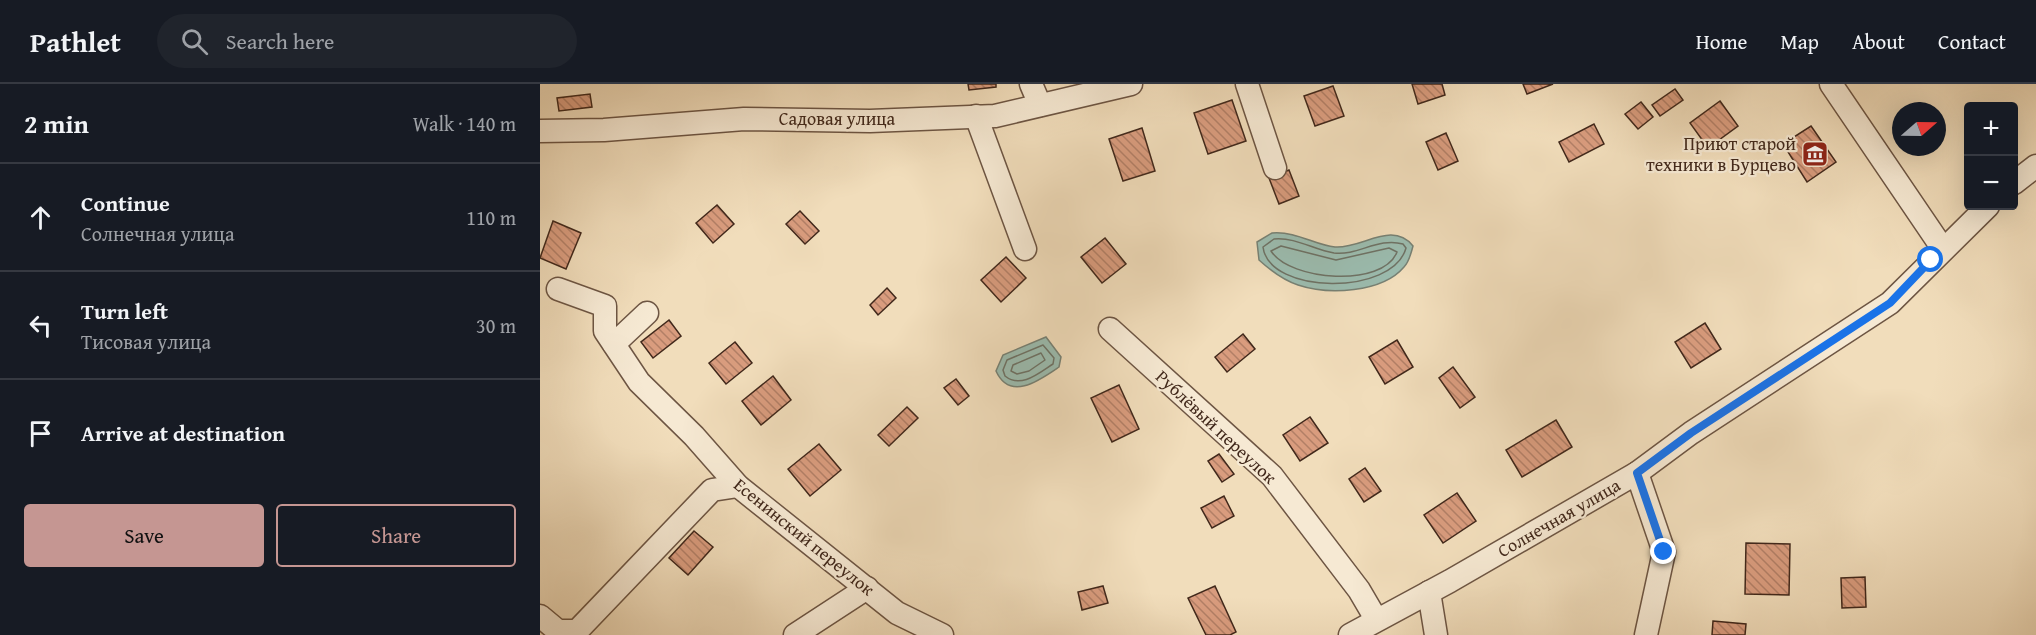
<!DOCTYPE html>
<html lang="en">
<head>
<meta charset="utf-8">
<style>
	:root { --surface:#171b24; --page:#20242c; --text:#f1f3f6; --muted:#9ea1a6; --line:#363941; --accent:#c59692 }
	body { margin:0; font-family:"Gentium Book Plus",serif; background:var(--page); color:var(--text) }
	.controls { position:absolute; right:18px; top:18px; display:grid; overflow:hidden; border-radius:6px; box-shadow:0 6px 24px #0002 }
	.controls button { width:54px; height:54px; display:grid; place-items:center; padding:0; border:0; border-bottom:2px solid var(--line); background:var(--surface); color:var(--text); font:30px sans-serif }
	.compass { position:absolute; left:1352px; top:18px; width:54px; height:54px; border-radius:50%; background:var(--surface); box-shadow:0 6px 24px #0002; rotate:70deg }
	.stop { position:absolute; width:18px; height:18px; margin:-14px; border:4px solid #1a73e8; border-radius:50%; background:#fff }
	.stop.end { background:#1a73e8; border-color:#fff; box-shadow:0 2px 6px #0008 }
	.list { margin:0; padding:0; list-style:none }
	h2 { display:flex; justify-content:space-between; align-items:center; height:78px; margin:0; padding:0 24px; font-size:26px }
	h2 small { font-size:20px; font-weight:400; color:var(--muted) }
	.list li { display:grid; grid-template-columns:39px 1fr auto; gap:18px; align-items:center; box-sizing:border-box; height:108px; padding:0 24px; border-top:2px solid var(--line) }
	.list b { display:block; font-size:22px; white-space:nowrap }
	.list p { margin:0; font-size:20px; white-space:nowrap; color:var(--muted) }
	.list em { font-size:20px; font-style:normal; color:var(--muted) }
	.actions { display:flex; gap:12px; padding:18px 24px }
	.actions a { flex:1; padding:14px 0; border:2px solid var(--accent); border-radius:6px; text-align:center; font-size:21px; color:var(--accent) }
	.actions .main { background:var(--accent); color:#111 }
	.icon { flex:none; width:33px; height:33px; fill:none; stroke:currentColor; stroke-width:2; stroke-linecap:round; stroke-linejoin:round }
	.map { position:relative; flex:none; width:1496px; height:551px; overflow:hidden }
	header { display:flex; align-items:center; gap:36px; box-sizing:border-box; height:84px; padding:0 30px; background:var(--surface); border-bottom:2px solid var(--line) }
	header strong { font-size:28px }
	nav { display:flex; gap:33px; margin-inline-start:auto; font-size:21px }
	.search { width:420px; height:54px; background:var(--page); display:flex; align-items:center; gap:15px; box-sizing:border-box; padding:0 21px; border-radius:33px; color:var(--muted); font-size:22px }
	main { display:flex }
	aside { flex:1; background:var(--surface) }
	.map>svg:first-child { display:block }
</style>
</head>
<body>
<header>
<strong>Pathlet</strong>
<div class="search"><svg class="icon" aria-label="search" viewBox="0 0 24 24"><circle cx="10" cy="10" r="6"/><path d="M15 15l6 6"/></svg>Search here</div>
<nav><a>Home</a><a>Map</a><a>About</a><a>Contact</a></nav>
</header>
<main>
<aside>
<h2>2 min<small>Walk · 140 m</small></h2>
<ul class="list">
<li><svg class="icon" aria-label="ahead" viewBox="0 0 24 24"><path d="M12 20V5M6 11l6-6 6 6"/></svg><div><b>Continue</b><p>Солнечная улица</p></div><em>110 m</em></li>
<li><svg class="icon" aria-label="left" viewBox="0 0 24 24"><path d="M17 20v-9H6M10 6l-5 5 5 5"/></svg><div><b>Turn left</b><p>Тисовая улица</p></div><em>30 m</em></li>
<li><svg class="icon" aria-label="arrive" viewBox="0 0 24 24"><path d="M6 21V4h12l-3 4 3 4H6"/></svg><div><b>Arrive at destination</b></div></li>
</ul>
<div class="actions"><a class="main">Save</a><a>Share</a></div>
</aside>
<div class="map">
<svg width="1496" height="551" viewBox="0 0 1496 551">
	<defs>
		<pattern id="building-back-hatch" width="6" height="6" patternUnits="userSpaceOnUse" patternTransform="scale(1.5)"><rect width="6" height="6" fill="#d99c7e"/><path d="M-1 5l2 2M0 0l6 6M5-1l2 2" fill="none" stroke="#b27f66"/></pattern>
	</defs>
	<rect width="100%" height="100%" fill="#f1ddbb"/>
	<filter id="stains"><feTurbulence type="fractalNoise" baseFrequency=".00333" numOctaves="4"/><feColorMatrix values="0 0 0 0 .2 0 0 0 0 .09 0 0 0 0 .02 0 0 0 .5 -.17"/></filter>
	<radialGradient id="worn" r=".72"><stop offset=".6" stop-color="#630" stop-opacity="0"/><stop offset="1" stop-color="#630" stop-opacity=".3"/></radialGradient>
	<g fill="#9bbcaf" stroke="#778174" stroke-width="1.5">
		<path d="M732 149C757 147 774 161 795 163 822 165 852 136 873 162 871 170 869 178 864 183 842 209 788 211 758 201 743 196 730 186 719 176L717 158Z"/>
		<path d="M506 253 521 273 519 283C500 296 470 318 456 287L463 271Z"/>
	</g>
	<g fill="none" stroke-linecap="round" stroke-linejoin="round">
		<g stroke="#6e7265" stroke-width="1.5">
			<path d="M734 155C756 153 774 166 794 169 818 172 838 153 863 160L866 164C853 212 729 211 723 163Z"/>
			<path d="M741 162 796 176 849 164 857 168C843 204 750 197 731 167Z"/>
			<path d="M503 261 514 274 513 280C499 289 481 305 465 292L463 286 467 276Z"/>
			<path d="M501 269 505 276 489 287 477 290 471 287 473 281Z"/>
		</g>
	</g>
	<g fill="url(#building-back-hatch)" stroke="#41281b" stroke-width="1.5">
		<path d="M428 0H456V3L429 6Z"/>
		<path d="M872 0H902L905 11 878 20Z"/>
		<path d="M983 0H1013L987 10Z"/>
		<path d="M793 2 804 32 775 42 764 12Z"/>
		<path d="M1135 5 1143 16 1120 32 1112 21Z"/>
		<path d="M50 10 52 23 19 27 17 14Z"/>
		<path d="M692 16 706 57 668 70 654 29Z"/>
		<path d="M1180 17 1198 42 1168 64 1150 39Z"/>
		<path d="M1101 18 1113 33 1098 45 1085 30Z"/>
		<path d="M1054 40 1064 60 1029 78 1019 58Z"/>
		<path d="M1271 42 1296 78 1267 98 1243 60Z"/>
		<path d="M602 44 615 87 583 97 569 55Z"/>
		<path d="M906 49 918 77 898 86 886 58Z"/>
		<path d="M749 86 759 112 739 120 729 94Z"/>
		<path d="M177 121 194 140 173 159 156 139Z"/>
		<path d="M260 127 279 147 265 160 246 140Z"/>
		<path d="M13 137 41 149 26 185 0 174Z"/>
		<path d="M565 154 586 180 562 199 541 173Z"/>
		<path d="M466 173 486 194 461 218 441 196Z"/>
		<path d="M347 204 356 214 338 231 330 221Z"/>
		<path d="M129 236 141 252 113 274 101 258Z"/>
		<path d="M1165 239 1181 265 1151 284 1135 258Z"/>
		<path d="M703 250 715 265 687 288 675 273Z"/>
		<path d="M857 256 873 283 845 300 829 273Z"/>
		<path d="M195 258 212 279 186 300 169 279Z"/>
		<path d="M913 283 935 313 920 324 899 294Z"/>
		<path d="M233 292 251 316 221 341 202 317Z"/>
		<path d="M416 295 429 312 418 321 404 304Z"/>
		<path d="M579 301 599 345 572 358 551 314Z"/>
		<path d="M367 323 378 334 349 362 338 351Z"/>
		<path d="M770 333 788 359 760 377 743 351Z"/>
		<path d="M1016 336 1032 363 982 393 966 366Z"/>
		<path d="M279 360 301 386 270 412 248 385Z"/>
		<path d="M679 370 694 390 682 398 668 377Z"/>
		<path d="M825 384 841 407 824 418 809 395Z"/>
		<path d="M917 409 936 437 903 459 884 431Z"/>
		<path d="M684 412 694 432 672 444 661 424Z"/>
		<path d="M154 447 173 463 148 491 129 474Z"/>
		<path d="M1206 459 1250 460 1249 511 1205 510Z"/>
		<path d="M1325 493 1326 523 1302 524 1301 494Z"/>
		<path d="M563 502 568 519 542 526 538 508Z"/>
		<path d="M675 502 696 548 690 551H666L648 514Z"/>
		<path d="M1173 537 1206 540 1205 551H1172Z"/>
	</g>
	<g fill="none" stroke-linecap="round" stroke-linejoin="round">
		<defs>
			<g id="minor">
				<path d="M491 0 500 21"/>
				<path d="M707 0 735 84"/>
				<path d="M1291 0 1403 165"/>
				<path d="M436 32 485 165"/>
				<path d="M0 47 64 46 204 35 330 37 455 32 591 0"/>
				<path d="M1474 99 1496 82"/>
				<path d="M18 205 65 222V247L99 298 154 352 198 402 357 529 402 551"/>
				<path d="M570 245 732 392 819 506 836 535"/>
				<path d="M74 260 107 229"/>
				<path d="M1097 389 1124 468 1106 551"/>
				<path d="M889 508 896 551"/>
				<path d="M0 532 18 547H37L172 406 198 402"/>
				<path d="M255 551 327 504"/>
				<path d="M810 551 910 497 1097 389 1151 349 1350 219 1448 122"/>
			</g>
		</defs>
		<use href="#minor" stroke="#6d5543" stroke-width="25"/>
		<use href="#minor" stroke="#f6e9d3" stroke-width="22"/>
	</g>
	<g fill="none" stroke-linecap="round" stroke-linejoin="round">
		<path stroke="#1a73e8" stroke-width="8" d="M1124 468 1097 389 1151 349 1350 219 1391 176"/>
	</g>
	<defs>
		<symbol id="museum-square" viewBox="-11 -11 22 22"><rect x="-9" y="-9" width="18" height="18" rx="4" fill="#8f2418" stroke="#f6e9d3"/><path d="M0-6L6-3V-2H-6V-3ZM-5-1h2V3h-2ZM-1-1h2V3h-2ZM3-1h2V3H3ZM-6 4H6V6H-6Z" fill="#fff"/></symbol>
	</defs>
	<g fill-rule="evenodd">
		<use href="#museum-square" x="1260" y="55" width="30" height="30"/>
	</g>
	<g text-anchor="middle" stroke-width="4.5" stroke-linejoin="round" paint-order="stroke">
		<g font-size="18" fill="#41281b" stroke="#f6e9d3">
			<text x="297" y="41">Садовая улица</text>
			<text transform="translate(676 343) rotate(43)" y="6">Рублёвый переулок</text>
			<text transform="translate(1019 434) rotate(-30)" y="6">Солнечная улица</text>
			<text transform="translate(264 453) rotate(39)" y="6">Есенинский переулок</text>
		</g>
		<g font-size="18" fill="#41281b" stroke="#f6e9d3" text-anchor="end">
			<text x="1256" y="66">Приют старой<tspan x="1256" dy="21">техники в Бурцево</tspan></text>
		</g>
	</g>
	<rect width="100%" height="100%" filter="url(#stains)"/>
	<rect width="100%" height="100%" fill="url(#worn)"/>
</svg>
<div class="controls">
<button>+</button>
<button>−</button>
</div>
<svg class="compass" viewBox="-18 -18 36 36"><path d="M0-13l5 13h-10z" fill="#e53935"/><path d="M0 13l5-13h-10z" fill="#9ea1a6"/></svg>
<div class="stop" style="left:1391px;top:176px"></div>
<div class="stop end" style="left:1124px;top:468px"></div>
</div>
</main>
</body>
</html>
